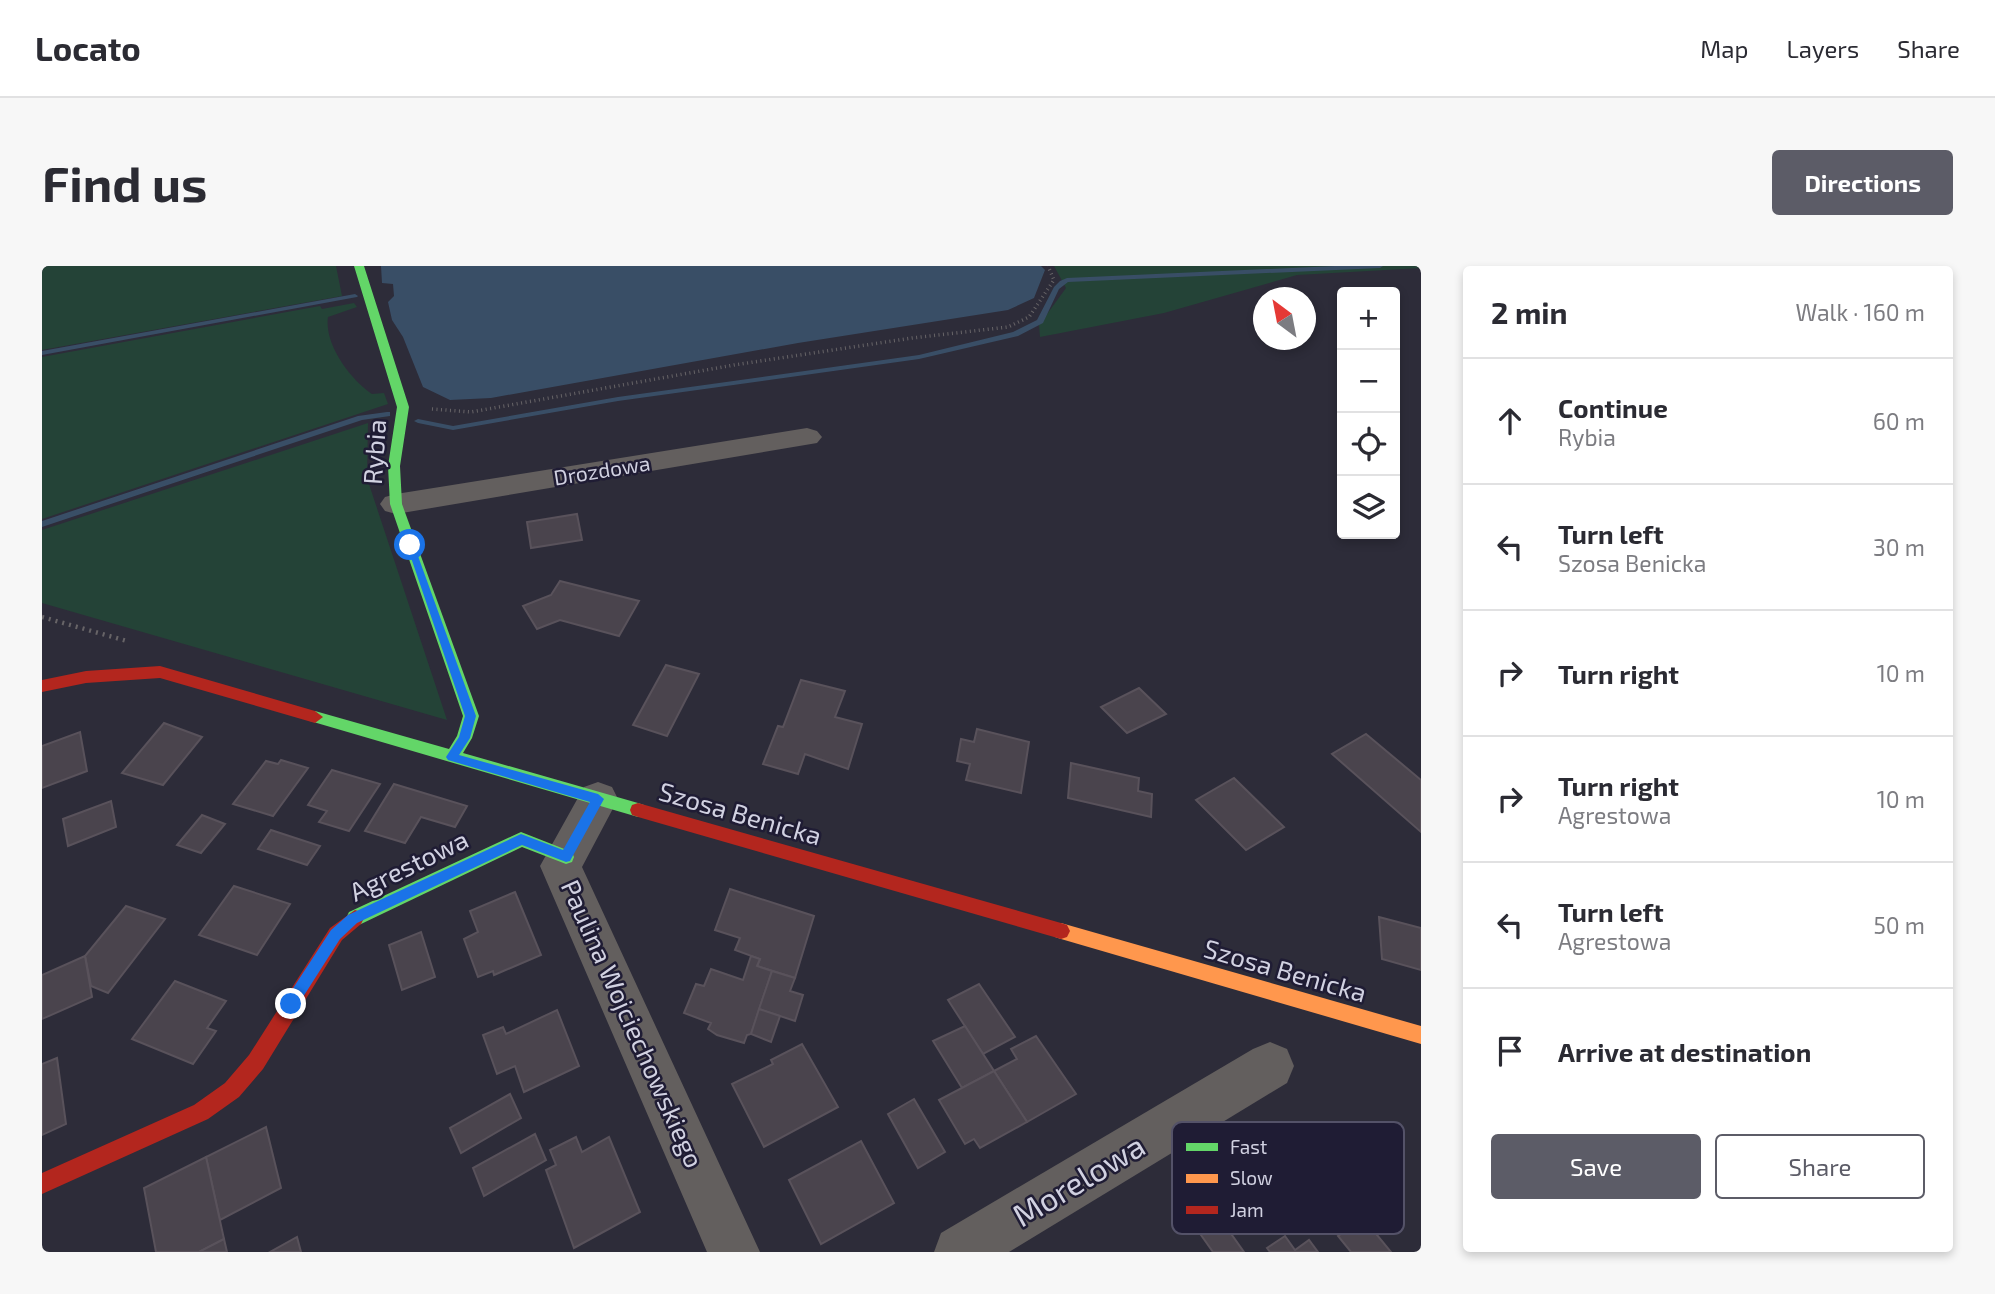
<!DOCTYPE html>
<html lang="en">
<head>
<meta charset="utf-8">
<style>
	:root { --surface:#fff; --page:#f7f7f7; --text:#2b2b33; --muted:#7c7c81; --line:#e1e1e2; --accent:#5c5c67 }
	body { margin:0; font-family:"Exo 2",sans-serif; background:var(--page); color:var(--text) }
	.controls { position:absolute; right:21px; top:21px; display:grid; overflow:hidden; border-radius:7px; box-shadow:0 4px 10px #0003 }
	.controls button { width:63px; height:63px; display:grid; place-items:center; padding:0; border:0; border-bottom:2px solid var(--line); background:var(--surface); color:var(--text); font:35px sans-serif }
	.compass { position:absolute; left:1211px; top:21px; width:63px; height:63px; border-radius:50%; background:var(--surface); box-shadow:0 4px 10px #0003; rotate:328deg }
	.stop { position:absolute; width:21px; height:21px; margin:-16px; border:5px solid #1a73e8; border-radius:50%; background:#fff }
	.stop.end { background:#1a73e8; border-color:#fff; box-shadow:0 2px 7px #0008 }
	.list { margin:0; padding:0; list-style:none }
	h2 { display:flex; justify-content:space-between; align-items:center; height:91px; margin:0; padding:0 28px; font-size:30px }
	h2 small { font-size:23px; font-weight:400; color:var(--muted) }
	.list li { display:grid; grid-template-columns:46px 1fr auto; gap:21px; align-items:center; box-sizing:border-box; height:126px; padding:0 28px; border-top:2px solid var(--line) }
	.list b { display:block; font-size:26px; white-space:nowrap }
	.list p { margin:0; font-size:23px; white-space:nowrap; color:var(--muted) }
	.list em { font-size:23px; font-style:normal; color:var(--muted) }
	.actions { display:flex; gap:14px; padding:21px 28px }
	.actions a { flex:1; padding:16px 0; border:2px solid var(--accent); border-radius:7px; text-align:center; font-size:24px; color:var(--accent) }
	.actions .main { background:var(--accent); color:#fff }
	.icon { flex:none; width:38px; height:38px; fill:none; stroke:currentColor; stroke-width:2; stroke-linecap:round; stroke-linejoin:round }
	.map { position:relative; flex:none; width:1379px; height:986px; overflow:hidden; border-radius:7px }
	header { display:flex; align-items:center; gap:42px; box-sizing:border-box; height:98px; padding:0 35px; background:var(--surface); border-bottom:2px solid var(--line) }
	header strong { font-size:33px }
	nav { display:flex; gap:38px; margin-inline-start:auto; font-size:24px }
	.intro { display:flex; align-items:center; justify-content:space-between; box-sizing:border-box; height:168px; padding:0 42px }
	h1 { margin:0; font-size:49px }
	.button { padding:18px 32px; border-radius:7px; background:var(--accent); color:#fff; font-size:24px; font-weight:700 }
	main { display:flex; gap:42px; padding:0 42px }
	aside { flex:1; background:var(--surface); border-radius:7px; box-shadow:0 4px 10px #0003 }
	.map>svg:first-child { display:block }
</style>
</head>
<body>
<header>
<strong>Locato</strong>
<nav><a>Map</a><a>Layers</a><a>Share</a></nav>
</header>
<div class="intro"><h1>Find us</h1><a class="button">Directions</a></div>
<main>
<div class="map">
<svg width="1379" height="986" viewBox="0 0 1379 986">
	<rect width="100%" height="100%" fill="#2d2c39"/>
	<g fill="#244337">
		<path d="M0 0H294L300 30 0 84Z"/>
		<path d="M1012 0H1379V2L1255 9 1122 47 998 71 997 59 1024 22Z"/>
		<path d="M312 37 315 41 286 51C282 78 308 113 330 128L342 127 346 138 0 253V91L278 40 280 43Z"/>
		<path d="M326 157 325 212 405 454 0 337V264Z"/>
	</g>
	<path fill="#394e66" d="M339 0H999L1003 4 992 32 966 44 756 77 449 132 408 134 381 121 361 71 350 54 346 36 352 30 351 18 340 17Z"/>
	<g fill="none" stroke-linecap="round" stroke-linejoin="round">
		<g fill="#394e66" fill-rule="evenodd">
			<path d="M1293 0H1341L1338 2 1026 16 1017 23 1001 57 976 70 877 93 576 135 411 164 376 157 372 155 376 153 411 160 576 131 877 89 971 66 995 54 1012 21 1018 15 1025 12Z"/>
			<path d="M313 28 316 30 315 31 0 89V85Z"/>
			<path d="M345 146H348V150L320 154 0 261V255L316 150Z"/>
		</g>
	</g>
	<g fill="#4a444d" stroke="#59525b" stroke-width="2">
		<path d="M535 248 540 274 489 282 485 256Z"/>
		<path d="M518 315 597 335 577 370 518 354 495 363 481 340 509 329Z"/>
		<path d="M624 399 657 408 625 470 591 459Z"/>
		<path d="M759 414 803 425 793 451 820 458 806 503 763 488 756 508 721 498 736 460 741 461Z"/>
		<path d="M1097 422 1124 448 1085 467 1059 441Z"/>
		<path d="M122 457 160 471 121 519 80 507Z"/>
		<path d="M935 463 987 476 979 527 924 514 928 498 915 495 919 473 932 476Z"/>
		<path d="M38 466 45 505 0 522V480Z"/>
		<path d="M1324 468 1379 514V566L1290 488Z"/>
		<path d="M239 494 266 502 231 550 191 538 224 495 236 498Z"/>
		<path d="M1029 497 1097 512 1096 525 1110 528 1109 551 1026 532Z"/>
		<path d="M290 504 338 518 307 565 277 556 285 545 266 539Z"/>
		<path d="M1192 512 1242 561 1204 584 1154 534Z"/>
		<path d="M352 518 425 540 413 561 379 551 363 577 323 565Z"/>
		<path d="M69 535 74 561 26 580 21 553Z"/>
		<path d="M160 549 183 558 159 587 135 579Z"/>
		<path d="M229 564 278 580 265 599 216 583Z"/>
		<path d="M192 620 248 638 215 689 157 669Z"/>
		<path d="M688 623 772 650 753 712 715 700 718 693 693 684 698 672 673 664Z"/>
		<path d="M473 626 499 689 452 709 451 705 436 711 422 673 436 666 428 645Z"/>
		<path d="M84 640 123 653 66 727 49 720 43 690Z"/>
		<path d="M1337 651 1379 662V704L1340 693Z"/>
		<path d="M379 666 393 711 360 724 347 679Z"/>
		<path d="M43 690 50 731 0 753V709Z"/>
		<path d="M709 690 718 693 715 700 730 705 709 768 705 769 702 777 675 769 666 763 669 757 642 747 654 718 662 720 669 703 701 714Z"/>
		<path d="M730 705 753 712 748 725 761 729 753 755 717 743Z"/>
		<path d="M133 715 184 735 165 762 174 765 151 798 90 773Z"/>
		<path d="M937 718 973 771 941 788 906 734Z"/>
		<path d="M717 743 738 750 729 776 709 768Z"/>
		<path d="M515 744 537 800 482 826 473 800 455 808 441 769 461 761 464 768Z"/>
		<path d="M923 760 952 805 920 822 891 775Z"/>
		<path d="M994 770 1034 828 985 856 952 805 975 793 969 783Z"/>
		<path d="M760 778 796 841 722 881 690 818 731 798 729 794Z"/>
		<path d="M15 792 24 858 0 869V798Z"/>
		<path d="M952 805 985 856 938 882 932 873 923 878 897 834Z"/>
		<path d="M468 828 479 852 419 887 408 862Z"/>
		<path d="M872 833 903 886 876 902 846 848Z"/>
		<path d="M224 861 239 922 178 954 164 891Z"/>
		<path d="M493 868 504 894 442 930 431 902Z"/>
		<path d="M534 871 540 886 567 871 598 946 532 982 504 904 514 899 508 884Z"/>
		<path d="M819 875 852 937 779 978 747 914Z"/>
		<path d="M164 891 182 973 157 986H114L102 922Z"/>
		<path d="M1168 938 1202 986H1171L1147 952Z"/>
		<path d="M1321 952 1349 986H1309L1296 970Z"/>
		<path d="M1243 970 1253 984 1267 974 1276 986H1228L1225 982Z"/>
		<path d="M255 971 259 986H228Z"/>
		<path d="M182 973 185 986H157Z"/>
	</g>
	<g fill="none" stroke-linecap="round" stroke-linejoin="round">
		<path stroke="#676467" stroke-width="3.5" stroke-dasharray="1 3.5" stroke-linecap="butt" d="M390 143 429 146 692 99 870 72 966 61 987 51 1012 14 1006 0"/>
		<path stroke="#676467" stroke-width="4.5" stroke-dasharray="2 5" stroke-linecap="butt" d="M0 351 85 375"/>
		<g fill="#635f5e" fill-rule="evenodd">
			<path d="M765 162 775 165 780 171 775 177 354 248 343 245 338 238 343 231 354 228Z"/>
			<path d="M556 516 570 521 576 533 540 601 718 986H665L498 600 542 521Z"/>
			<path d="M1228 776 1245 783 1252 800 1245 817 967 986H892L899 967 1211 783Z"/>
		</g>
		<g fill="#63d668" fill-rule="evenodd">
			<path d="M312 0H322L367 141 358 200 360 238 437 450 430 472 421 487 596 537 602 539 604 544 602 549 596 551 268 455 265 451 268 447 273 445 407 483 415 470 421 450 348 238 346 200 355 141Z"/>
			<path d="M479 566 530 586 532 591 530 596 524 598 480 581 319 658 313 660 307 658 304 652 307 646Z"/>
		</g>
		<path fill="#ff974d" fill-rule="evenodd" d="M1019 657 1379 760V778L1019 673 1013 671 1010 665 1013 659Z"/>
		<g fill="#b3261e" fill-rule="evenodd">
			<path d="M118 400 273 445 281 451 273 457 118 412 44 417 0 426V414L44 405Z"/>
			<path d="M596 537 1019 657 1025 659 1028 665 1025 671 1019 673 596 551 590 549 588 544 590 539Z"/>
			<path d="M313 644 319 646 322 652 319 658 300 674 221 803 197 831 166 853 0 928V907L152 839 183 817 207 789 288 662Z"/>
		</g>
	</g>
	<path fill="#1a73e8" d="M364 277 372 279 434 450 428 472 417 489 556 528 562 533 528 595 524 596 480 579 315 657 298 673 254 742 249 744 244 742V733L289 664 306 649 479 568 521 584 548 536 406 494 404 491 417 471 423 450Z"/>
	<g text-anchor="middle" stroke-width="5" stroke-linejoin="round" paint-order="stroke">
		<g font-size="21" fill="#d1d1e1" stroke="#1f1c34">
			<text transform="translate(560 205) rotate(-9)" y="7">Drozdowa</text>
		</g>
		<g font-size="26" fill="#d1d1e1" stroke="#1f1c34">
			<text transform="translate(333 186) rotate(-86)" y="9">Rybia</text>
			<text transform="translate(698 548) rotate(16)" y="9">Szosa Benicka</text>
			<text transform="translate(367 600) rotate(-26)" y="9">Agrestowa</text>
			<text transform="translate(1243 705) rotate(16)" y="9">Szosa Benicka</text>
			<text transform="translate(590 758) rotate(66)" y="9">Paulina Wojciechowskiego</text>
		</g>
		<g font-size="32" fill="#d1d1e1" stroke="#1f1c34">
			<text transform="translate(1037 915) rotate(-31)" y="11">Morelowa</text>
		</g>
	</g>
	<rect x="1130" y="856" width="232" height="112" rx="10" fill="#1f1c34" stroke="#545268" stroke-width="2"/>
	<rect x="1144" y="877" width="32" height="8" fill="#63d668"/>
	<rect x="1144" y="908" width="32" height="9" fill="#ff974d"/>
	<rect x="1144" y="940" width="32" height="8" fill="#b3261e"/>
	<g font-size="19" fill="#d1d1e1">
		<text x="1188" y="888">Fast</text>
		<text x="1188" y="919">Slow</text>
		<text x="1188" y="951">Jam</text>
	</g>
</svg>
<div class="controls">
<button>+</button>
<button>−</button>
<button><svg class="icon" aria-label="locate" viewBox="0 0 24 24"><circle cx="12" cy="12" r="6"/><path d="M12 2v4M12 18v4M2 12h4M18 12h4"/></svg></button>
<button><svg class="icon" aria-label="layers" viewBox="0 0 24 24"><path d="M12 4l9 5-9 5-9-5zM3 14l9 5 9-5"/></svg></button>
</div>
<svg class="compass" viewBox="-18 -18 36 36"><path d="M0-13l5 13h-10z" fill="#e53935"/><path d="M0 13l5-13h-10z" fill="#7c7c81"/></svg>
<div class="stop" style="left:368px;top:279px"></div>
<div class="stop end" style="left:249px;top:738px"></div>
</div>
<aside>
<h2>2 min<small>Walk · 160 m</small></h2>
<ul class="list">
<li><svg class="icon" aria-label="ahead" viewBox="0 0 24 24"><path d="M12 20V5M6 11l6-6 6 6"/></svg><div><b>Continue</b><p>Rybia</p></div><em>60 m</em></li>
<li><svg class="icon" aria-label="left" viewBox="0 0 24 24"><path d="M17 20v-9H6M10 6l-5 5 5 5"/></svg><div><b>Turn left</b><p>Szosa Benicka</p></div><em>30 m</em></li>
<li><svg class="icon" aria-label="right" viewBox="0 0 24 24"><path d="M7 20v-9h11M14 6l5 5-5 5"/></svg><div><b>Turn right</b></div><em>10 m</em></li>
<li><svg class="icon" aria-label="right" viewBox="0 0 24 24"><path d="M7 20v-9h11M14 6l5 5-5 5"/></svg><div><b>Turn right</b><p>Agrestowa</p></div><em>10 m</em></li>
<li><svg class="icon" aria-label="left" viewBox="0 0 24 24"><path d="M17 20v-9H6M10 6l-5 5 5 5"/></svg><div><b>Turn left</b><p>Agrestowa</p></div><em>50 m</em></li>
<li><svg class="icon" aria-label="arrive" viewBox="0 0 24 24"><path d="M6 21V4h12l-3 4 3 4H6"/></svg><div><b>Arrive at destination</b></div></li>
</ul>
<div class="actions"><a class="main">Save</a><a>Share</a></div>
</aside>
</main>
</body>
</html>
